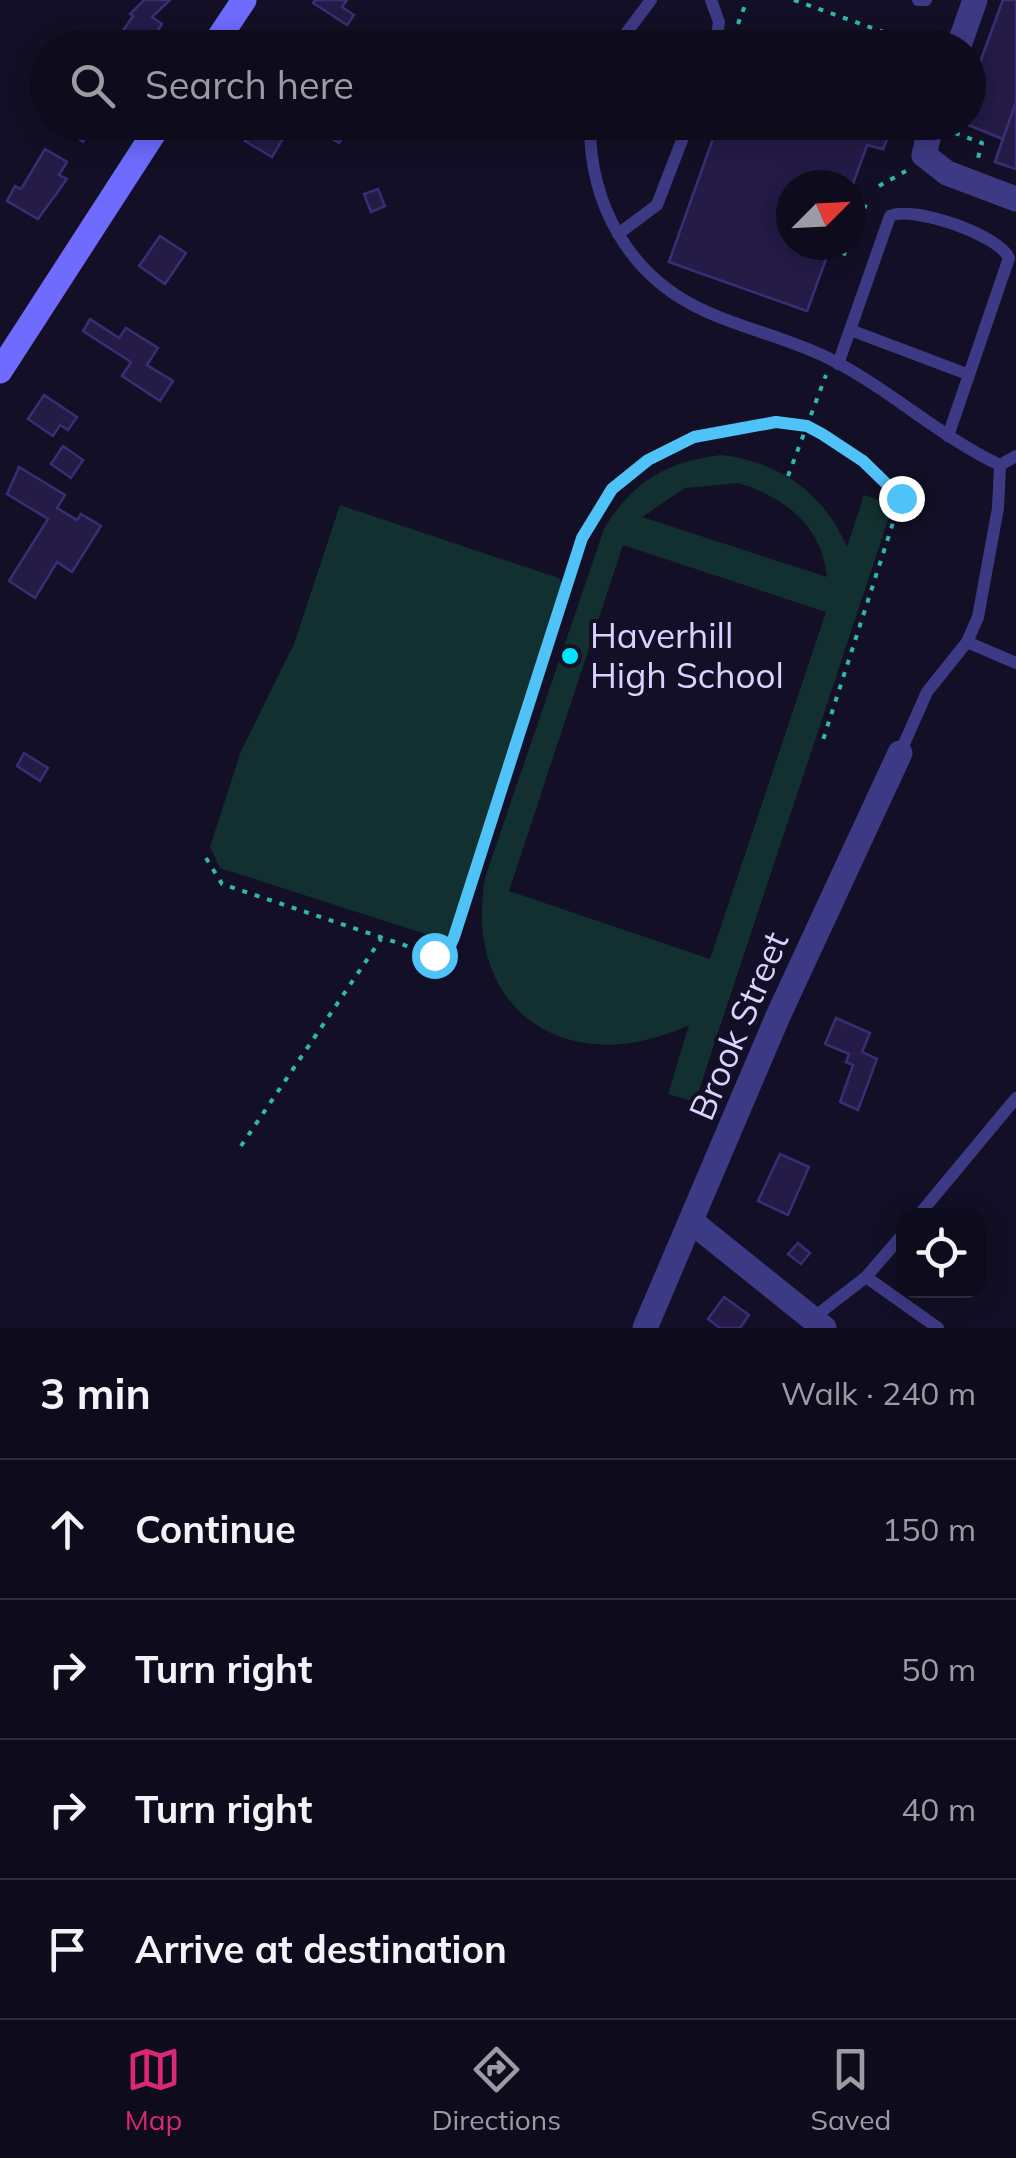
<!DOCTYPE html>
<html lang="en">
<head>
<meta charset="utf-8">
<style>
	:root { --surface:#0e0b1c; --page:#171425; --text:#f1f3f6; --muted:#9b9ba3; --line:#2e2b3b; --accent:#db2777 }
	body { margin:0; font-family:Mulish,sans-serif; background:var(--page); color:var(--text) }
	.controls { position:absolute; right:30px; bottom:30px; display:grid; overflow:hidden; border-radius:20px; box-shadow:0 5px 25px #0003 }
	.controls button { width:90px; height:90px; display:grid; place-items:center; padding:0; border:0; border-bottom:2px solid var(--line); background:var(--surface); color:var(--text); font:50px sans-serif }
	.compass { position:absolute; left:776px; top:170px; width:90px; height:90px; border-radius:50%; background:var(--surface); box-shadow:0 5px 25px #0003; rotate:66deg }
	.stop { position:absolute; width:30px; height:30px; margin:-22px; border:8px solid #4fc3f7; border-radius:50%; background:#fff }
	.stop.end { background:#4fc3f7; border-color:#fff; box-shadow:0 2px 10px #0008 }
	.list { margin:0; padding:0; list-style:none }
	h2 { display:flex; justify-content:space-between; align-items:center; height:130px; margin:0; padding:0 40px; font-size:42px }
	h2 small { font-size:32px; font-weight:400; color:var(--muted) }
	.list li { display:grid; grid-template-columns:65px 1fr auto; gap:30px; align-items:center; box-sizing:border-box; height:140px; padding:0 40px; border-top:2px solid var(--line) }
	.list b { display:block; font-size:38px; white-space:nowrap }
	.list em { font-size:32px; font-style:normal; color:var(--muted) }
	.icon { flex:none; width:55px; height:55px; fill:none; stroke:currentColor; stroke-width:2; stroke-linecap:round; stroke-linejoin:round }
	.map { position:relative; flex:none; width:1016px; height:1328px; overflow:hidden }
	.search { position:absolute; background:var(--surface); box-shadow:0 5px 25px #0003; left:30px; right:30px; top:30px; height:110px; display:flex; align-items:center; gap:25px; box-sizing:border-box; padding:0 35px; border-radius:55px; color:var(--muted); font-size:38px }
	.sheet { height:690px; background:var(--surface) }
	nav { display:flex; justify-content:space-around; align-items:center; box-sizing:border-box; height:140px; border-top:2px solid var(--line); background:var(--surface); font-size:28px; color:var(--muted) }
	nav a { display:grid; justify-items:center; gap:5px }
	nav .on { color:var(--accent) }
	.map>svg:first-child { display:block }
</style>
</head>
<body>
<div class="map">
<svg width="1016" height="1328" viewBox="0 0 1016 1328">
	<rect width="100%" height="100%" fill="#130f26"/>
	<g fill="#12302f" fill-rule="evenodd">
		<path d="M722 455C781 463 823 492 847 547L864 495 893 505 695 1102 668 1094 689 1025C570 1081 462 1013 485 878L604 529C632 482 667 461 722 455ZM738 483C785 497 822 526 827 577L642 517 685 488ZM623 545 826 612 710 959 509 891Z"/>
		<path d="M340 505 559 578 563 586 449 935 441 939 220 868 210 847 241 751 294 644Z"/>
	</g>
	<g fill="#241b47" stroke="#3b2d73" stroke-width="2.5">
		<path d="M144 0H170L152 17 162 24 146 48H138L120 35 133 16 130 14Z"/>
		<path d="M315 0H347L342 7 354 15 347 25 313 3Z"/>
		<path d="M1003 0H1016V169L995 162 1003 139 961 122H968V95Z"/>
		<path d="M1003 0H1016V102L1003 139 961 122H968V95Z"/>
		<path d="M341 33 354 41 350 48 334 43Z"/>
		<path d="M1016 102V169L995 162Z"/>
		<path d="M59 122H96L83 142Z"/>
		<path d="M234 122H271L287 132 272 157 245 141 251 133Z"/>
		<path d="M323 122H358L352 132 339 124 334 132 343 137 339 143 318 130Z"/>
		<path d="M719 122H807L821 127 823 122H894L883 149 867 145 851 189V185H791V245H831L807 311 669 262Z"/>
		<path d="M719 122H807L821 127 823 122H894L883 149 867 145 851 189V185H791V245H831L807 311 669 262Z"/>
		<path d="M45 149 67 162 59 175 67 179 38 219 7 201 15 186 21 189Z"/>
		<path d="M378 189 385 206 371 212 364 194Z"/>
		<path d="M160 236 186 253 165 284 139 266Z"/>
		<path d="M90 319 119 338 126 328 158 348 147 365 173 381 160 401 122 376 131 362 83 331Z"/>
		<path d="M44 395 77 417 68 430 60 425 53 436 28 419Z"/>
		<path d="M63 446 83 460 71 478 51 464Z"/>
		<path d="M19 467 65 495 57 508 77 520 81 514 101 526 72 572 57 562 35 598 9 581 48 519 7 494Z"/>
		<path d="M24 753 48 768 40 781 17 766Z"/>
		<path d="M836 1018 870 1033 862 1052 877 1059 858 1110 840 1102 853 1065 846 1062 849 1054 825 1044Z"/>
		<path d="M780 1154 809 1167 788 1215 758 1201Z"/>
		<path d="M798 1243 810 1253 801 1264 788 1254Z"/>
		<path d="M724 1297 749 1315 740 1328H720L708 1319Z"/>
	</g>
	<g fill="none" stroke-linecap="round" stroke-linejoin="round">
		<g stroke="#2fb8b0" stroke-width="4" stroke-dasharray="5 8" stroke-linecap="butt">
			<path d="M794 0 928 48"/>
			<path d="M738 24 747 0"/>
			<path d="M897 48 901 38"/>
			<path d="M897 122 909 129"/>
			<path d="M955 133 982 143 978 158"/>
			<path d="M879 186 906 171"/>
			<path d="M851 202 867 207"/>
			<path d="M829 249 849 255"/>
			<path d="M788 476 826 375"/>
			<path d="M206 858 222 884 434 955 449 948 582 539C592 521 601 502 615 487 653 445 741 414 797 424 819 428 840 443 857 456 872 468 891 482 901 498L823 740"/>
			<path d="M241 1146 381 939"/>
		</g>
		<g stroke="#3d3a85" stroke-width="12">
			<path d="M711 0 719 22 715 48"/>
			<path d="M918 0H926"/>
			<path d="M615 48 651 0"/>
			<path d="M590 122C589 204 629 277 705 311 746 330 792 339 832 360 891 390 940 437 1000 465"/>
			<path d="M618 234 657 205 689 122"/>
			<path d="M853 331 967 374"/>
			<path d="M838 364 890 216C913 205 999 235 1009 258L948 436"/>
			<path d="M1000 465 1016 456"/>
			<path d="M967 642 1016 663"/>
			<path d="M900 753 927 692 967 642 978 617 998 508 1000 465"/>
			<path d="M918 1216 1016 1098"/>
			<path d="M866 1277 938 1328"/>
			<path d="M813 1318 866 1277 904 1233"/>
		</g>
		<g stroke="#3d3a85" stroke-width="25">
			<path d="M958 48 975 0"/>
			<path d="M932 122 924 155 947 173 1016 199"/>
			<path d="M692 1222 824 1328"/>
			<path d="M645 1328 778 1016 900 753"/>
		</g>
		<g stroke="#6f6bff" stroke-width="25">
			<path d="M212 48 244 0"/>
			<path d="M0 371 161 122"/>
		</g>
	</g>
	<g fill="none" stroke-linecap="round" stroke-linejoin="round">
		<path stroke="#4fc3f7" stroke-width="12" d="M434 955 449 948 454 937 582 538 612 489 648 460 694 437 776 422 807 426 822 434 863 461 901 498"/>
	</g>
	<circle fill="#00e5ff" stroke="#130f26" stroke-width="4" cx="570" cy="656" r="10"/>
	<g text-anchor="middle" stroke-width="8" stroke-linejoin="round" paint-order="stroke">
		<g font-size="35" fill="#d9d4ff" stroke="#130f26" text-anchor="start">
			<text x="590" y="648">Haverhill<tspan x="590" dy="40">High School</tspan></text>
		</g>
		<g font-size="35" fill="#d9d4ff" stroke="#130f26">
			<text transform="translate(739 1026) rotate(-67)" y="12">Brook Street</text>
		</g>
	</g>
</svg>
<div class="controls">
<button><svg class="icon" aria-label="locate" viewBox="0 0 24 24"><circle cx="12" cy="12" r="6"/><path d="M12 2v4M12 18v4M2 12h4M18 12h4"/></svg></button>
</div>
<svg class="compass" viewBox="-18 -18 36 36"><path d="M0-13l5 13h-10z" fill="#e53935"/><path d="M0 13l5-13h-10z" fill="#9b9ba3"/></svg>
<div class="stop" style="left:434px;top:955px"></div>
<div class="stop end" style="left:901px;top:498px"></div>
<div class="search"><svg class="icon" aria-label="search" viewBox="0 0 24 24"><circle cx="10" cy="10" r="6"/><path d="M15 15l6 6"/></svg>Search here</div>
</div>
<section class="sheet">
<h2>3 min<small>Walk · 240 m</small></h2>
<ul class="list">
<li><svg class="icon" aria-label="ahead" viewBox="0 0 24 24"><path d="M12 20V5M6 11l6-6 6 6"/></svg><div><b>Continue</b></div><em>150 m</em></li>
<li><svg class="icon" aria-label="right" viewBox="0 0 24 24"><path d="M7 20v-9h11M14 6l5 5-5 5"/></svg><div><b>Turn right</b></div><em>50 m</em></li>
<li><svg class="icon" aria-label="right" viewBox="0 0 24 24"><path d="M7 20v-9h11M14 6l5 5-5 5"/></svg><div><b>Turn right</b></div><em>40 m</em></li>
<li><svg class="icon" aria-label="arrive" viewBox="0 0 24 24"><path d="M6 21V4h12l-3 4 3 4H6"/></svg><div><b>Arrive at destination</b></div></li>
</ul>
</section>
<nav>
<a class="on"><svg class="icon" aria-label="map" viewBox="0 0 24 24"><path d="M3 6l6-2 6 2 6-2v14l-6 2-6-2-6 2zM9 4v14M15 6v14"/></svg>Map</a>
<a><svg class="icon" aria-label="directions" viewBox="0 0 24 24"><path d="M12 3l9 9-9 9-9-9zM9 14v-3h6M13 9l2 2-2 2"/></svg>Directions</a>
<a><svg class="icon" aria-label="saved" viewBox="0 0 24 24"><path d="M7 4h10v16l-5-4-5 4z"/></svg>Saved</a>
</nav>
</body>
</html>
